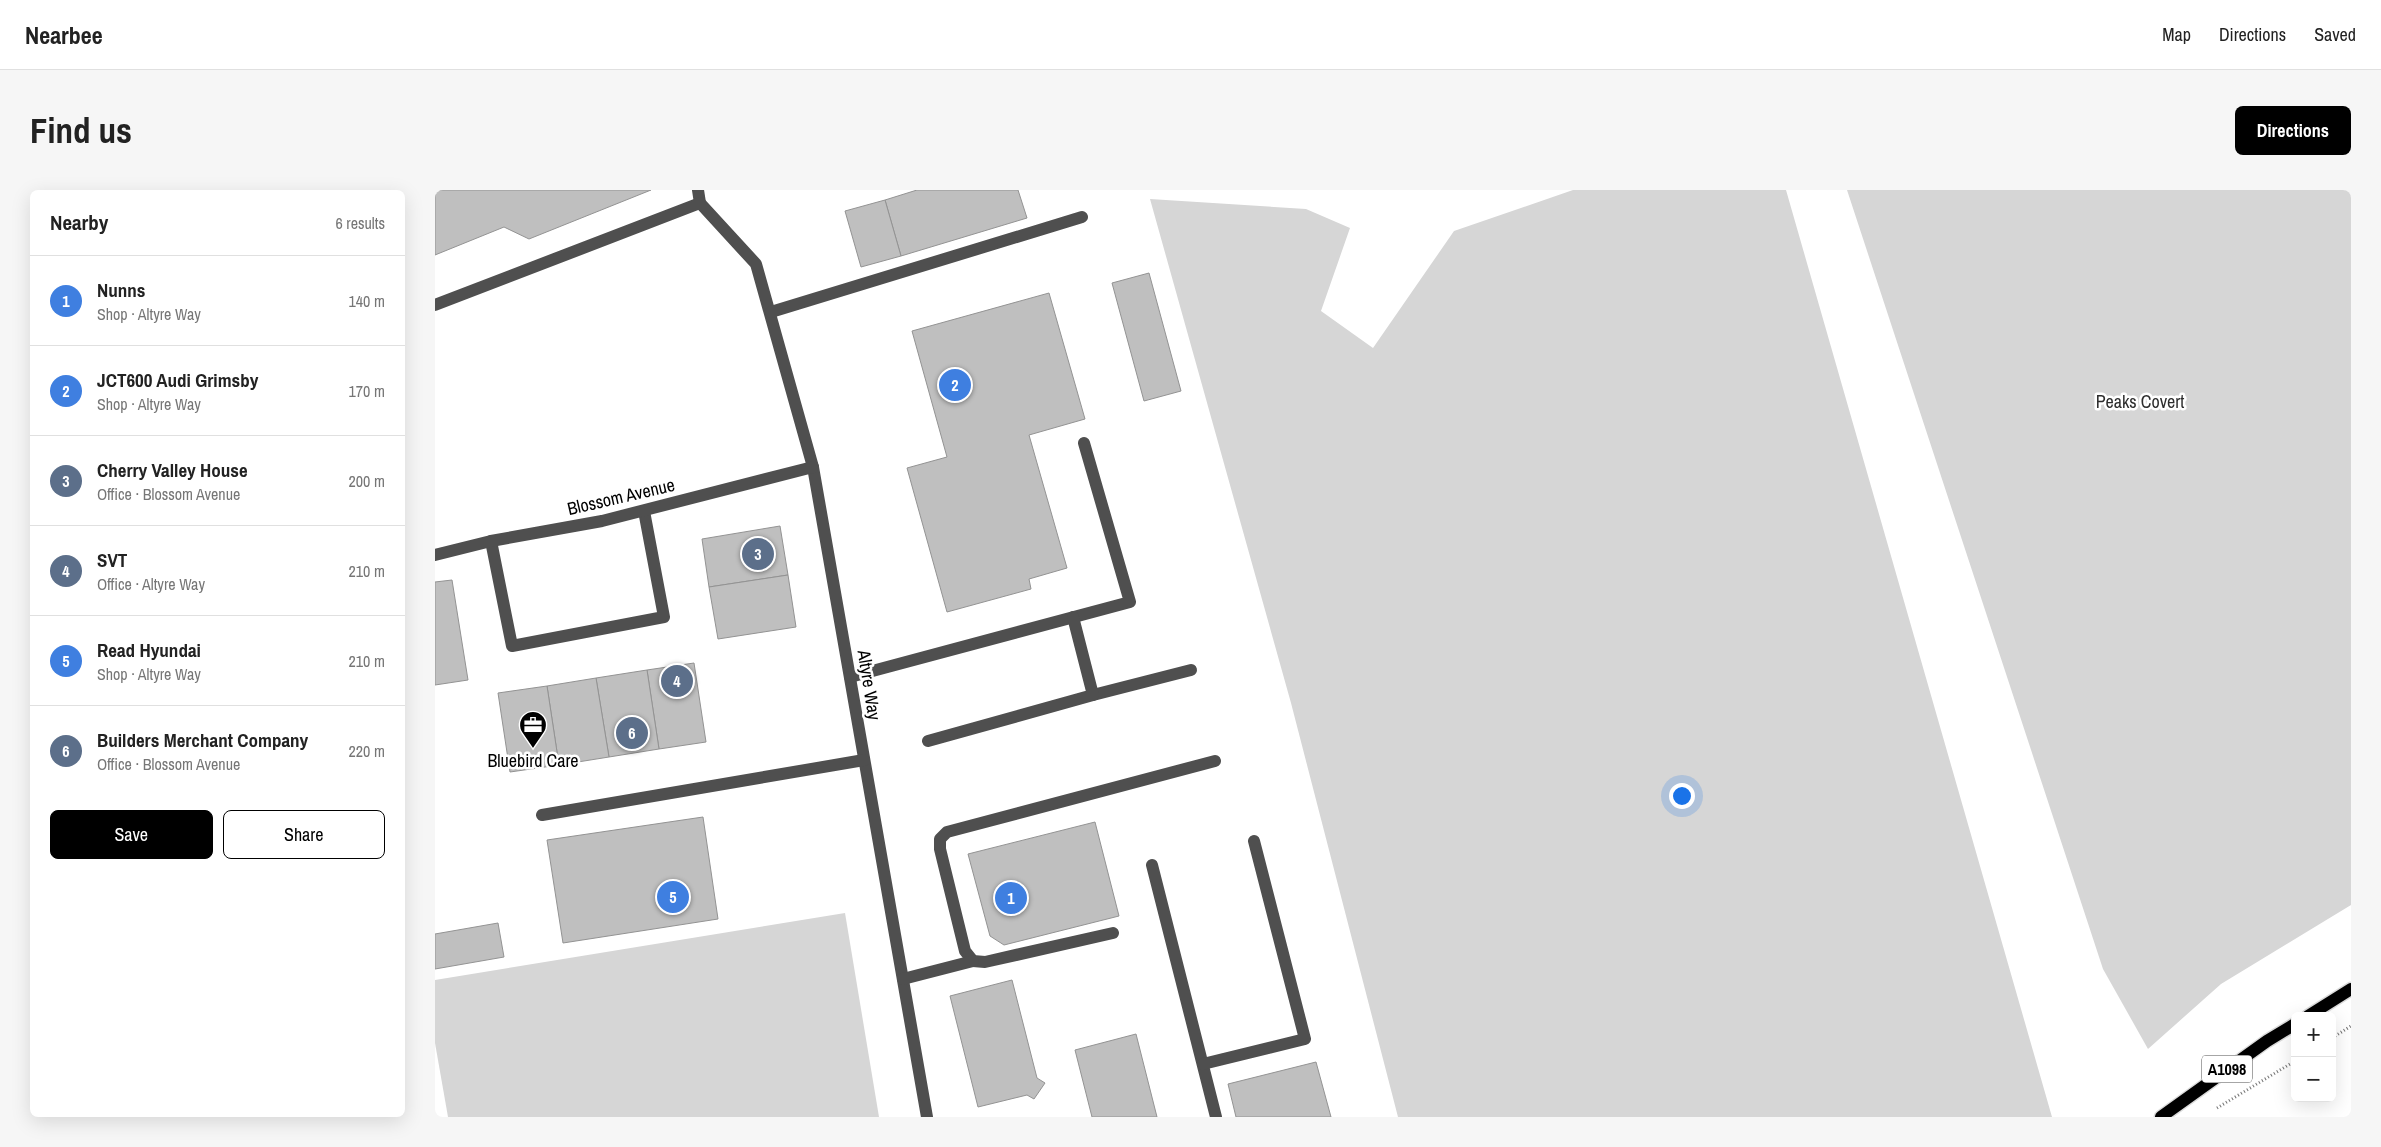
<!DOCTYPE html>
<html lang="en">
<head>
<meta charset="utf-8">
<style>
	:root { --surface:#fff; --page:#f6f6f6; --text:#222; --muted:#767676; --line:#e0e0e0; --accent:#000 }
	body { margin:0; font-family:"Archivo Narrow",sans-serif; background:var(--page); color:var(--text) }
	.controls { position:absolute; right:15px; bottom:15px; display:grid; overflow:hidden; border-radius:8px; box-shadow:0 5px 20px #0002 }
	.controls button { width:45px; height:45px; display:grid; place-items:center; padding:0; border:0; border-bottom:1px solid var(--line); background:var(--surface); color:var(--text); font:25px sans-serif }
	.you { position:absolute; left:1246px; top:605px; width:18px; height:18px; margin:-12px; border:4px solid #fff; border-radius:50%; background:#1a73e8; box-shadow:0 0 0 8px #1a73e833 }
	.badge { display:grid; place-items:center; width:32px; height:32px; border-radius:50%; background:var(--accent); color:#fff; font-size:16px; font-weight:700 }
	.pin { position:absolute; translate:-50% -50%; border:2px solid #fff; box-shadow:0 1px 5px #0006 }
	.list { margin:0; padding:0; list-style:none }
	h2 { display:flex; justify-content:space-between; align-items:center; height:65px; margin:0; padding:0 20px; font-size:21px }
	h2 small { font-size:16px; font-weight:400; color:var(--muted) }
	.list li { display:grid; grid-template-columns:32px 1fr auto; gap:15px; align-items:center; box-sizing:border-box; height:90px; padding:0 20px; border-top:1px solid var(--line) }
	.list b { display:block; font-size:19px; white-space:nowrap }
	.list p { margin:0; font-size:16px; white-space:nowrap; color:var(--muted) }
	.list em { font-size:16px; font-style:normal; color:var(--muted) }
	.actions { display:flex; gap:10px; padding:15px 20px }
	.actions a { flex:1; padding:11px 0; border:1px solid var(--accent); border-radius:8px; text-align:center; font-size:18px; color:var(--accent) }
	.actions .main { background:var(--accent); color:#fff }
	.map { position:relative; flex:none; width:1916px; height:927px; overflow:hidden; border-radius:8px }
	header { display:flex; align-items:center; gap:30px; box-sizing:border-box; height:70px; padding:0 25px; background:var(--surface); border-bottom:1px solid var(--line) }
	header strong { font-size:24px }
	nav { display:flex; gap:28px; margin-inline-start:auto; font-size:18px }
	.intro { display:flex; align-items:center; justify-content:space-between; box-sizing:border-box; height:120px; padding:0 30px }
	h1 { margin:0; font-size:35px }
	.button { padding:12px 22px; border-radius:8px; background:var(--accent); color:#fff; font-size:18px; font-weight:700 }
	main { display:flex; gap:30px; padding:0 30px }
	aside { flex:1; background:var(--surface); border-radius:8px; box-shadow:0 5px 20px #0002 }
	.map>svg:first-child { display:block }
</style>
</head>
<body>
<header>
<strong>Nearbee</strong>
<nav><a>Map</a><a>Directions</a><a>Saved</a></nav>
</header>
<div class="intro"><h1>Find us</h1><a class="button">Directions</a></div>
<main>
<aside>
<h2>Nearby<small>6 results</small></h2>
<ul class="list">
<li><span class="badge" style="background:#3f7fe0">1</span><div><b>Nunns</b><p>Shop · Altyre Way</p></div><em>140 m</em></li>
<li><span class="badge" style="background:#3f7fe0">2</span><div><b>JCT600 Audi Grimsby</b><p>Shop · Altyre Way</p></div><em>170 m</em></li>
<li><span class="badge" style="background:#5c6f8a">3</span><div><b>Cherry Valley House</b><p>Office · Blossom Avenue</p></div><em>200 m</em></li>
<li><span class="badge" style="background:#5c6f8a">4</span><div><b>SVT</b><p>Office · Altyre Way</p></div><em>210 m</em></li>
<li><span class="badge" style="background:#3f7fe0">5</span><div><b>Read Hyundai</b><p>Shop · Altyre Way</p></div><em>210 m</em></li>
<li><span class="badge" style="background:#5c6f8a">6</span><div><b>Builders Merchant Company</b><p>Office · Blossom Avenue</p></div><em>220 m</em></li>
</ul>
<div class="actions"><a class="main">Save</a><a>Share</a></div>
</aside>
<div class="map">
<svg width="1916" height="927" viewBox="0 0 1916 927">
	<rect width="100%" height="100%" fill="#fff"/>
	<g fill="#d6d6d6">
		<path d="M1138 0H1351L1617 927H963L856 513 715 9 871 19 915 38 886 121 938 158 1019 41Z"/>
		<path d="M1412 0H1916V715L1786 794 1713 859 1668 779Z"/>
		<path d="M410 723 444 927H13L0 853V790Z"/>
	</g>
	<g fill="#bfbfbf" stroke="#939393">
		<path d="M0 0H216L94 49 69 37 0 65Z"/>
		<path d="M482 0H583L592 28 466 66 450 10Z"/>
		<path d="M450 10 466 66 426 77 410 21Z"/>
		<path d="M714 83 746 201 709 211 677 93Z"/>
		<path d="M614 103 650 229 594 245 632 378 594 389 596 399 512 422 472 278 512 267 477 141Z"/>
		<path d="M345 336 353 385 274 397 267 349Z"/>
		<path d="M353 385 361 437 283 449 274 397Z"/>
		<path d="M17 390 33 490 0 495V392Z"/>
		<path d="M259 473 271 552 224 559 212 480Z"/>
		<path d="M212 480 224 559 174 567 161 488Z"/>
		<path d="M161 488 174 567 124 575 112 496Z"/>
		<path d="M112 496 124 575 75 582 63 503Z"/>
		<path d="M268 627 283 729 128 753 112 650Z"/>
		<path d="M660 632 684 726 569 755 555 746 533 664Z"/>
		<path d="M63 733 69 767 0 779V744Z"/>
		<path d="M577 790 602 888 610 893 599 909 592 905 543 917 515 806Z"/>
		<path d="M701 844 722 927H657L640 860Z"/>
		<path d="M881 872 896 927H801L793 894Z"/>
	</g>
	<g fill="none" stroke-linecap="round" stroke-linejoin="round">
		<defs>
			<g id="major">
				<path d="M1873 826 1916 799"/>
				<path d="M1726 927 1832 851 1860 834"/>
			</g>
		</defs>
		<use href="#major" stroke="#dbdbdb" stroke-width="15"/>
		<g stroke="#717171" stroke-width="3" stroke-dasharray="1 2.5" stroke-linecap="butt">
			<path d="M1897 848 1916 836"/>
			<path d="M1782 918 1860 871"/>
		</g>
		<g stroke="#4f4f4f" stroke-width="12">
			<path d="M263 0 265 13"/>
			<path d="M0 115 265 13 321 74 378 277 492 927"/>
			<path d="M336 122 647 27"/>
			<path d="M56 351 77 456 229 427 209 321"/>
			<path d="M0 365 56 351 167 331 378 277"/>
			<path d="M415 487 695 412 649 253"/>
			<path d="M658 505 756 480"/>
			<path d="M493 551 658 505 638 427"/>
			<path d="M107 625 429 570"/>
			<path d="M717 675 781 927"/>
			<path d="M678 743 550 772 538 771 530 761 505 659V649L512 642 780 571"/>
			<path d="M468 789 538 771"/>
			<path d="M768 874 870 849 819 651"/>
		</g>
		<use href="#major" stroke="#000" stroke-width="12"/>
	</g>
	<defs>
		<symbol id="office-pin" viewBox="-11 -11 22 30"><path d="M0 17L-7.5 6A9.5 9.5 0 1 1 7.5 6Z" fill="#000" stroke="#fff"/><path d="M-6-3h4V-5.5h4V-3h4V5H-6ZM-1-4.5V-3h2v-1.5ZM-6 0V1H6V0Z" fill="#fff"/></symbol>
	</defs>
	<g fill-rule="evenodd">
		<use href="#office-pin" x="82" y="519" width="32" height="43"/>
	</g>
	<g text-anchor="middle" stroke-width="5" stroke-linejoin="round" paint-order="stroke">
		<rect fill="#fff" stroke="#4c4c4c" stroke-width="1" x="1767" y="865.5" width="50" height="27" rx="4"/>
		<g font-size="16" font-weight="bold" fill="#000">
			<text x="1792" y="885">A1098</text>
		</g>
		<g font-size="18" fill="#2d2d2d" stroke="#fff">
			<text x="1705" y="218">Peaks Covert</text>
		</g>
		<g font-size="18" fill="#000" stroke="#fff">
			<text transform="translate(186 307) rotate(-13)" y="6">Blossom Avenue</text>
			<text transform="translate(434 495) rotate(81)" y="6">Altyre Way</text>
		</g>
		<g font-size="18" fill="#000" stroke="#fff">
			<text x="98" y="577">Bluebird Care</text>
		</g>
	</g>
</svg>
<div class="controls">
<button>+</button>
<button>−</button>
</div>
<div class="you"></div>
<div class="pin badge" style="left:576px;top:708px;background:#3f7fe0">1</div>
<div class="pin badge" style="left:520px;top:195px;background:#3f7fe0">2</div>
<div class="pin badge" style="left:323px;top:364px;background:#5c6f8a">3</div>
<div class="pin badge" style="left:242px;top:491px;background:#5c6f8a">4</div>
<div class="pin badge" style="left:238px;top:707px;background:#3f7fe0">5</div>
<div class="pin badge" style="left:197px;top:543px;background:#5c6f8a">6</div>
</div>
</main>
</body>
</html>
